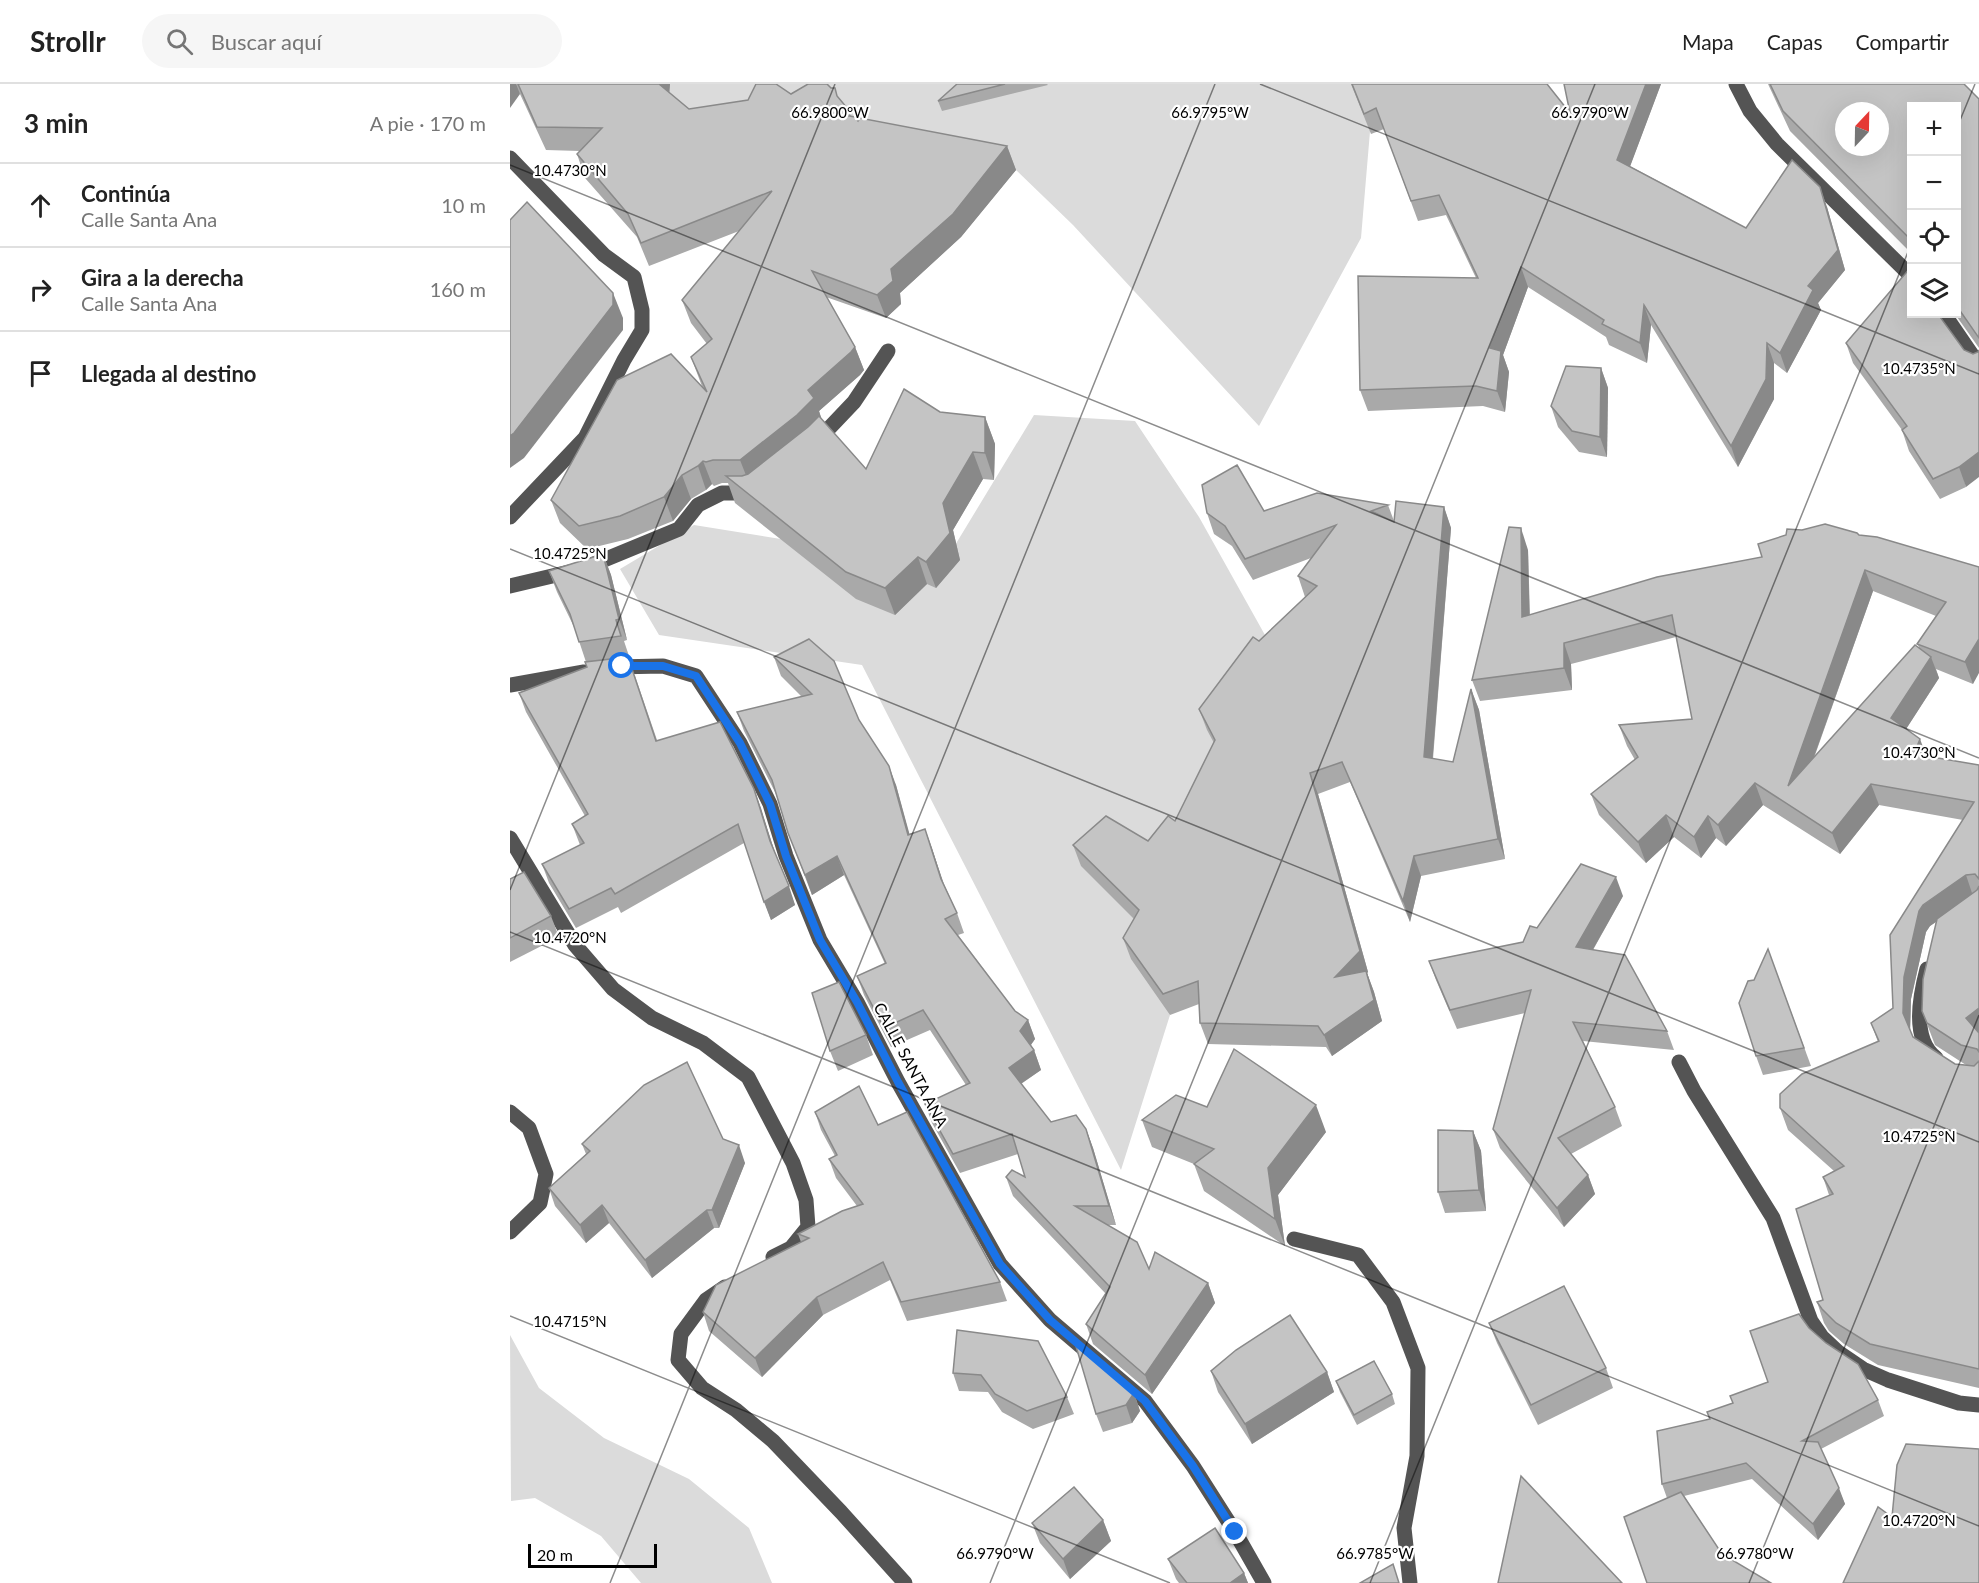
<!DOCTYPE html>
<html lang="es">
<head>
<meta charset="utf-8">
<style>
	:root { --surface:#fff; --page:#f6f6f6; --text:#222; --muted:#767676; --line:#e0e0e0 }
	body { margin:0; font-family:Lato,sans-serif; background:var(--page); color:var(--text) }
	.controls { position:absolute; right:18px; top:18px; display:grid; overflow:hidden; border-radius:0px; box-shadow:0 6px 24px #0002 }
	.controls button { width:54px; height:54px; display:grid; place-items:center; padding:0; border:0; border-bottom:2px solid var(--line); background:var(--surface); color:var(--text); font:30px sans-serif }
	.compass { position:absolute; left:1325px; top:18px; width:54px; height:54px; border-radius:50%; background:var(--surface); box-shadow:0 6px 24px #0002; rotate:22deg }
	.scale { position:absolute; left:18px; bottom:15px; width:129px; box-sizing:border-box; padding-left:6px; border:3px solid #000; border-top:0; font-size:16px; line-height:21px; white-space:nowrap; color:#000; -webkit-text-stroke:4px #fff; paint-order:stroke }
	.stop { position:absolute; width:18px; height:18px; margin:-14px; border:4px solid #1a73e8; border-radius:50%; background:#fff }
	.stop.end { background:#1a73e8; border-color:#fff; box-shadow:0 2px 6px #0008 }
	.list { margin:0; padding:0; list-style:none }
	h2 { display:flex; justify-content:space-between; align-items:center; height:78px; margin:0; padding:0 24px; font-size:26px }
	h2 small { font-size:20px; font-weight:400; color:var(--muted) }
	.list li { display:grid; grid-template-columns:39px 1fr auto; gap:18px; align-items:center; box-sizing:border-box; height:84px; padding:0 24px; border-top:2px solid var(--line) }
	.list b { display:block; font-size:22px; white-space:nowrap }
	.list p { margin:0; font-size:20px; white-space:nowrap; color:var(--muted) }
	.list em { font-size:20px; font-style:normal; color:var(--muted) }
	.icon { flex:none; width:33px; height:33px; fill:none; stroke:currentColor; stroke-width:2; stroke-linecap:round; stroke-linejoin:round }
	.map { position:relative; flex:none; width:1469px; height:1499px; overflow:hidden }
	header { display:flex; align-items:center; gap:36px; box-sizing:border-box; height:84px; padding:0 30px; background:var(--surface); border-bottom:2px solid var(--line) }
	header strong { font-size:28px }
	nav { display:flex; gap:33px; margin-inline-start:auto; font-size:21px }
	.search { width:420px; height:54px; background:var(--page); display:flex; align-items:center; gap:15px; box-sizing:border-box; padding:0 21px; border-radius:33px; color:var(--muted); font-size:22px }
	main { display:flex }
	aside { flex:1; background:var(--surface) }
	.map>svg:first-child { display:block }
</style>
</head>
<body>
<header>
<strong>Strollr</strong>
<div class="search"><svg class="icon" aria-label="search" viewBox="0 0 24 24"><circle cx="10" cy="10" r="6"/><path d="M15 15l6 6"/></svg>Buscar aquí</div>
<nav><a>Mapa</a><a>Capas</a><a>Compartir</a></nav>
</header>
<main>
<aside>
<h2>3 min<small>A pie · 170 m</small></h2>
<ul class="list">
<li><svg class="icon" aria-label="ahead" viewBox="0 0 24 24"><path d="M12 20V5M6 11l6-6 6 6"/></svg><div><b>Continúa</b><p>Calle Santa Ana</p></div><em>10 m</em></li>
<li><svg class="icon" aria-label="right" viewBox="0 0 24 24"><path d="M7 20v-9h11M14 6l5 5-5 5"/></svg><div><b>Gira a la derecha</b><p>Calle Santa Ana</p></div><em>160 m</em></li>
<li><svg class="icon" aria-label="arrive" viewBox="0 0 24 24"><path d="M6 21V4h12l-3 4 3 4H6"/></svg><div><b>Llegada al destino</b></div></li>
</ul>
</aside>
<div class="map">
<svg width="1469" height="1499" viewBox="0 0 1469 1499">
	<rect width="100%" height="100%" fill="#fff"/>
	<g fill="#dbdbdb">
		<path d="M63 0H864L851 154 749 342 563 141 506 86 452 70 223 43Z"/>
		<path d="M524 331 625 337 689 433 760 560 720 676 637 847 660 931 611 1086 352 581 149 551 110 485 184 441 433 481Z"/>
		<path d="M0 1251 29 1304 94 1354 179 1395 239 1444 262 1499H131L91 1452 25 1414 1 1417Z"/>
	</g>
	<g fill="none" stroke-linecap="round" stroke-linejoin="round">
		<g stroke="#545454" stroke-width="15">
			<path d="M1226 0 1240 27 1267 60 1402 193"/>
			<path d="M0 74 94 171 124 193 132 226V246L114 276 75 354 0 433"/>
			<path d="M1434 230 1469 281"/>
			<path d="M306 358 344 318 378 267"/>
			<path d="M0 502 72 485 169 445 188 421 212 409H242"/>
			<path d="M104 583 153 582 186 592 230 659 260 720 276 772 310 856 347 918 388 998 490 1180 540 1236 635 1317 683 1382 725 1448 754 1499"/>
			<path d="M0 601 74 588"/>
			<path d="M0 754 65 861 103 905 142 934 193 959 238 993 283 1079 296 1116 298 1143 281 1164 263 1173"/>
			<path d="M1417 885C1410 912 1401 955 1426 974"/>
			<path d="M1169 978 1184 1007 1263 1134 1301 1237 1312 1253 1328 1268 1353 1285 1378 1296 1449 1319 1469 1321"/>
			<path d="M0 1028 19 1044 36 1090 30 1119 0 1148"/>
			<path d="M784 1155 848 1171 883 1218 908 1284 907 1372 894 1444 900 1499"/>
			<path d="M215 1203 196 1216 171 1250 168 1276 192 1304 226 1326 263 1357 331 1428 395 1499"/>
		</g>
	</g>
	<g fill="#a9a9a9" fill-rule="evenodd">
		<path d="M0 0H160L159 9 179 25 281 10 329 15 338 25 341 32 348 37 497 62 506 86 451 153 390 209 391 220 376 234 316 213 345 263 354 286 350 291 309 327 312 336 356 385 430 328 475 333 485 360 484 396 473 395 443 446 450 476 426 504 417 500 385 531 346 515 225 419 218 399H212L204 402 202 400 196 406 181 415 163 437 118 455 77 465 50 439 41 416 193 305 181 273 197 260 181 239 172 216 229 147 139 182 127 153 75 94 67 70 70 67 36 66 10 10Z"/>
		<path d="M447 0H537L538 1 432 27 428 17Z"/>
		<path d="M841 0H1037L1060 29 1054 0H1151L1120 82 1236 144 1317 123 1335 186 1308 219 1311 226 1277 289 1264 279V315L1228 383 1141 241 1137 279 1099 261 1096 253 1018 203 993 271 999 288 995 328 973 322 858 327 850 306 966 194 936 131 908 137 874 45 861 50Z"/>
		<path d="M1258 0H1454L1469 15V264L1445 230H1446V22H1401V169L1280 47Z"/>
		<path d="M1401 183 1456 403 1430 415 1399 367 1392 346 1343 279 1336 259Z"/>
		<path d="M1091 284 1098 304 1097 373 1069 368 1048 343 1041 322Z"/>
		<path d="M878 421 884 437 934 423 941 444 923 675 943 678 961 605 969 626 995 775 911 792 900 838 840 698 808 710 858 888 857 889 864 908 872 937 822 972 816 963 698 960 690 939 689 920 660 931 621 875 613 854 624 835 571 782 563 761 638 757 665 737 704 659 697 646 689 625 749 557 795 513 788 492 801 474 743 496 722 462 704 450 697 429 754 427Z"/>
		<path d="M1349 451 1469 483 1463 600 1426 585 1429 594 1396 645 1416 672 1469 681V1304L1368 1281 1334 1260 1319 1247 1314 1239 1307 1218 1313 1216 1319 1111 1313 1093 1324 1087 1278 1046 1270 1024 1368 958 1361 939 1383 924 1453 736 1369 721 1330 770 1253 721 1216 762 1206 754 1191 774 1164 753 1136 779 1089 731 1081 710 1125 676 1117 662 1109 641 1182 635 1166 553 1061 580 1062 606 970 617 962 596 1018 466 1020 531 1252 473ZM1363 507 1426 532 1407 560 1409 563 1304 674ZM1426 838 1412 927 1425 961 1456 981 1445 980 1403 953 1400 947 1401 915 1416 848 1420 842Z"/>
		<path d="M93 470 101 491 117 556 114 557 119 572 80 578 125 592 147 656 244 705 265 768 285 821 261 836 234 759 111 829 108 823 66 844 39 799 32 780 70 761 62 740 75 732 16 628 9 609 77 583 76 578 65 545 47 508 39 487Z"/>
		<path d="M264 573 349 636 386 701 399 750 415 745 434 800 447 829 454 849 448 851 505 927 518 936 525 955 521 961 524 966 531 986 511 1000 541 1038 576 1045 583 1064 606 1141H598L639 1185 698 1199 705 1219 642 1310 583 1260 576 1240 596 1210 503 1112 496 1093H515L508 1070 450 1089 422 1039 415 1020 456 1001 420 946 381 963 354 911 347 892 375 880 334 791 302 811 278 749 266 710 234 647 227 628 292 613 271 592Z"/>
		<path d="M0 795 41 832 49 853 0 878Z"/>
		<path d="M1113 812 1083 866 1157 947 1164 966 1073 957 1105 1023 1112 1042 1061 1070 1078 1091 1085 1110 1054 1143 990 1064 983 1045 1015 929 947 945 926 896 919 877 1013 858 1027 844Z"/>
		<path d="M1258 865 1301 982 1253 991 1246 972Z"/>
		<path d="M356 951 363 971 328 987 320 967Z"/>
		<path d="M697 1023 816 1048 768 1111 775 1162 694 1107 684 1080 642 1063 632 1036Z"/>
		<path d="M305 1028 368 1041 490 1198 497 1217 397 1237 380 1196 313 1231 252 1293 199 1247 193 1228 291 1158 288 1150 347 1122 326 1094 319 1075 325 1072 311 1046Z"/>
		<path d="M963 1047 971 1067 976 1127 935 1129 928 1108Z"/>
		<path d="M213 1055 235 1079 209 1144H204L142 1194 99 1139 76 1159 45 1122 39 1104 76 1070 72 1060Z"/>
		<path d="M979 1239 1096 1284 1103 1304 1028 1341 987 1259Z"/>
		<path d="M1299 1244 1368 1316 1374 1332 1311 1365 1335 1420 1308 1456 1242 1395 1174 1412 1212 1470 1137 1499 1157 1414 1152 1400 1200 1335 1222 1319 1258 1298Z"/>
		<path d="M447 1246 557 1313 564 1330 523 1345 492 1328 478 1308 449 1307 443 1289Z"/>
		<path d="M701 1287 817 1288 824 1308 742 1360 708 1308Z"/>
		<path d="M826 1297 882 1310 885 1320 847 1341 830 1308Z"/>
		<path d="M624 1309 630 1327 622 1339 593 1348 586 1330Z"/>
		<path d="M593 1436 601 1457 560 1495 530 1459 522 1439Z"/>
		<path d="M658 1475 734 1489 738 1499H669L666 1495Z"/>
	</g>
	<g fill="#898989">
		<path d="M0 0H6L10 10 0 24Z"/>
		<path d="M149 0H160L158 24Z"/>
		<path d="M1136 0H1151L1115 96 1107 76Z"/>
		<path d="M497 62 506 86 451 153 390 209 391 220 376 234 367 211 381 185Z"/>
		<path d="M1310 103 1317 123 1335 186 1308 219 1311 226 1277 289 1270 269 1298 202Z"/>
		<path d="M1011 183 1018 203 993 271 999 288 995 328 987 307 980 264Z"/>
		<path d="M103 209 113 234V246L14 374 0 384V352Z"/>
		<path d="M1134 221 1141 241 1137 279 1130 259Z"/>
		<path d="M1257 259 1264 279V315L1228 383 1221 362Z"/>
		<path d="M345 263 354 286 350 291 309 327 312 337 239 399 230 376 298 306Z"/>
		<path d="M1091 284 1098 304 1097 373 1090 353Z"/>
		<path d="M475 333 485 360 484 396 475 369Z"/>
		<path d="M463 368 473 395 443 446 450 476 426 504 416 478 433 419Z"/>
		<path d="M1469 368V393L1456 403 1449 383Z"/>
		<path d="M193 377 202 400 196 406 188 382Z"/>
		<path d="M172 391 181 415 163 437 154 413Z"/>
		<path d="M934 423 941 444 921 694 914 673Z"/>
		<path d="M1011 444 1018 466 1020 555 1012 533Z"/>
		<path d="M93 470 101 491 117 556 109 535Z"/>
		<path d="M408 473 417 500 385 531 375 504Z"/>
		<path d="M1355 486 1363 507 1286 723 1278 702Z"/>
		<path d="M1469 555V589L1463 600 1455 578Z"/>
		<path d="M1054 559 1061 580 1062 606 1054 584Z"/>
		<path d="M1421 573 1429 594 1389 656 1381 634Z"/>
		<path d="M961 605 969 626 995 775 988 755Z"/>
		<path d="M1410 655 1418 676 1404 670Z"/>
		<path d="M379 682 386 701 405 770 398 751Z"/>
		<path d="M800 689 808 710 858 888 857 889 864 908 872 937 822 972 814 951 825 893Z"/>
		<path d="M1245 699 1253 721 1216 762 1208 741Z"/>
		<path d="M1361 700 1369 721 1330 770 1322 749Z"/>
		<path d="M244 705 251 724 267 776 260 757Z"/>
		<path d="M1156 731 1164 753 1136 779 1128 758Z"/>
		<path d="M1198 732 1206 754 1191 774 1184 753Z"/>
		<path d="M415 745 422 764 438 814 431 795Z"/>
		<path d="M327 772 334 791 302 811 295 791Z"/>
		<path d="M904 772 911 792 900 838 893 817Z"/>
		<path d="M1456 791 1463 812 1420 842 1416 848 1401 915 1400 950 1393 929 1394 893 1409 827 1413 821Z"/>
		<path d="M1106 793 1113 812 1073 883 1066 863Z"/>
		<path d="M279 802 285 821 261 836 254 818Z"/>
		<path d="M1469 924V951L1456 934Z"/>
		<path d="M518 936 525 955 517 966 510 947Z"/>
		<path d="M524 966 531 986 506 1003 499 984Z"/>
		<path d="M806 1021 816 1048 768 1111 775 1162 765 1135 758 1084Z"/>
		<path d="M576 1045 583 1064 606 1141 599 1122Z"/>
		<path d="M963 1047 971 1067 976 1127 969 1106Z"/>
		<path d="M229 1061 235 1079 209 1144 202 1126Z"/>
		<path d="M1078 1091 1085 1110 1054 1143 1047 1124Z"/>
		<path d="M92 1121 99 1139 76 1159 70 1141Z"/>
		<path d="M197 1126 204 1144 142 1194 135 1176Z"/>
		<path d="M698 1199 705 1219 642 1310 635 1291Z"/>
		<path d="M307 1213 313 1231 252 1293 245 1274Z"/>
		<path d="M817 1288 824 1308 742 1360 735 1340Z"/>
		<path d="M624 1309 630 1327 622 1339 616 1321Z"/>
		<path d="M1329 1404 1335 1420 1308 1456 1303 1440Z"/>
		<path d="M593 1436 601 1457 560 1495 553 1475Z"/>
		<path d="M734 1489 738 1499H720Z"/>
	</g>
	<g fill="#c4c4c4" stroke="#898989" stroke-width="1.5" fill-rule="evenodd">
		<path d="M8 0H149L179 25 238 16 246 0H266L281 10 298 0H317L321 4H325L327 12 338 25 323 29 345 33 348 37 350 34 497 62 443 130 381 185 383 197 367 211 302 187 345 263 341 268 298 306 304 314 287 331 230 376H203L196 378 193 377 188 382 172 391 154 413 110 432 69 442 41 416 107 296 161 270 197 308 181 273 202 255 172 216 262 107 131 159 118 130 67 70 92 44 27 43Z"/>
		<path d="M447 0H495L428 17Z"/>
		<path d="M842 0H1037L1060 29 1054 0H1136L1107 76 1236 144 1282 76 1310 103 1328 166 1298 202 1303 206 1270 269 1257 259 1256 295 1221 362 1134 221 1130 259 1092 240 1094 236 1011 183 980 264 991 267 987 307 966 302 850 306 848 192 968 194 929 111 901 117 866 24 854 30Z"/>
		<path d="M1260 0H1454L1469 15V254L1446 221V22H1401V156L1273 27ZM1334 27H1370V63H1334Z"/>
		<path d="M17 118 103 209V221L4 349 0 352V136Z"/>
		<path d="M1401 183V230H1428L1454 266 1463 270 1468 268 1469 266V368L1449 383 1423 395 1392 346 1397 342 1336 259Z"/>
		<path d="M1056 282 1091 284 1090 353 1062 347 1041 322Z"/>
		<path d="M394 305 430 328 475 333V369L463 368 433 419 440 449 416 478 408 473 375 504 336 488 216 392H232L238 390 298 343 309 332 356 385Z"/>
		<path d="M727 381 754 427 807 409 878 421 861 427 884 438 886 417 934 423 914 673 943 678 961 605 988 755 904 772 893 817 832 678 800 689 850 867 825 893 856 887 864 916 814 951 808 942 690 939 688 897 653 910 613 854 629 826 563 761 596 732 638 757 658 732 665 737 705 656 689 625 743 553 749 557 807 502 788 492 826 441 735 475 715 442 697 429 692 401Z"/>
		<path d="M1315 440 1347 449 1349 451 1367 453 1469 483V555L1455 578 1407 560 1436 518 1355 486 1278 702 1405 561 1421 573 1381 634 1410 655 1404 670 1469 681V795L1465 790 1456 791 1413 821 1409 827 1394 893 1393 929 1403 953 1445 980 1464 982 1469 977V1285L1360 1260 1326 1239 1312 1225 1307 1218 1313 1216 1286 1125 1323 1110 1313 1093 1334 1082 1270 1024V1010L1292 990 1369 957 1361 939 1383 924 1380 851 1464 718 1361 700 1322 749 1245 699 1208 741 1198 732 1184 753 1156 731 1128 758 1081 710 1128 673 1109 641 1182 635 1162 531 1054 559V584L962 596 999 443 1011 444 1012 533 1147 493 1252 473 1248 460 1276 451 1277 445 1292 446Z"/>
		<path d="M93 470 109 535 106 536 111 552 69 558 60 530 39 487Z"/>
		<path d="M299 555 324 577 349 636 379 682 398 751 415 745 431 795 447 829 435 835 505 927 518 936 510 947 524 966 499 984 541 1038 566 1031 576 1045 599 1122H565L627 1158 639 1185 645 1168 698 1199 635 1291 576 1240 600 1203 496 1093 502 1086 515 1093 502 1050 443 1070 415 1020 460 999 413 926 374 944 347 892 376 879 327 772 295 791 278 749 262 696 227 628 302 610 264 573Z"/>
		<path d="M118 573 146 657 210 638 244 705 260 757 279 802 254 818 228 740 105 810 101 804 59 825 32 780 74 759 62 740 78 730 9 609 77 583 75 578Z"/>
		<path d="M1071 780 1106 793 1066 863 1115 871 1157 947 1063 938 1105 1023 1048 1054 1078 1091 1047 1124 983 1045 1021 906 940 926 919 877 1013 858 1020 842 1027 844Z"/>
		<path d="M14 788 41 832 0 854V795Z"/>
		<path d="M1469 802V924L1456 934 1469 949V968L1467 965 1451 961 1417 939 1412 927 1413 895 1427 835 1467 806Z"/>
		<path d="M1258 865 1294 964 1246 972 1229 919 1238 897 1244 896Z"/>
		<path d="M329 898 356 951 320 967 302 909Z"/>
		<path d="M724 965 806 1021 758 1084 765 1135 684 1080 704 1065 632 1036 666 1011 697 1023Z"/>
		<path d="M177 978 213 1055 229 1061 202 1126H197L135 1176 92 1121 70 1141 39 1104 80 1067 72 1060 134 1001Z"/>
		<path d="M349 1002 368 1041 397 1028 490 1198 391 1218 373 1178 307 1213 245 1274 193 1228 206 1201 299 1154 288 1150 332 1127 353 1120 319 1075 327 1071 305 1028Z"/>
		<path d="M928 1046 963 1047 969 1106 928 1108Z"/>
		<path d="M1054 1202 1096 1284 1021 1321 979 1239Z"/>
		<path d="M1289 1230 1299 1244 1316 1259 1348 1280 1368 1316 1292 1357 1308 1358 1329 1404 1303 1440 1236 1379 1152 1400 1147 1347 1200 1335 1197 1328 1223 1319 1220 1312 1258 1298 1240 1247Z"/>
		<path d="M780 1231 817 1288 735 1340 701 1287 726 1266Z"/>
		<path d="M447 1246 528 1257 557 1313 517 1327 485 1310 471 1291 443 1289Z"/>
		<path d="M565 1259 621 1306 624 1309 616 1321 586 1330Z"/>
		<path d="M864 1277 882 1310 844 1331 826 1297Z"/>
		<path d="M1396 1360 1469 1365V1499H1333L1368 1423 1382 1433 1387 1381Z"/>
		<path d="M1011 1392 1112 1499H988Z"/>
		<path d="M564 1403 593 1436 553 1475 522 1439Z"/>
		<path d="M1171 1408 1212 1470 1261 1499H1137L1114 1433Z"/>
		<path d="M705 1444 734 1489 720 1499H677L658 1475Z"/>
		<path d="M883 1480 889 1499H850Z"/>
	</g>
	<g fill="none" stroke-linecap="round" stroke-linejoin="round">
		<path stroke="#1a73e8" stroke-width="8" d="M112 582H153L186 592 230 659 260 720 276 772 310 856 347 918 388 998 490 1180 540 1236 635 1317 683 1382 725 1448"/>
	</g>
	<path fill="none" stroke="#000" stroke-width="1.5" stroke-opacity="0.45" d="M750 0 1469 290M1446 46 1465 0M0 81 1469 674M0 465 1469 1058M0 806 325 0M0 848 1469 1442M0 1232 660 1499M100 1499 705 0M480 1499 1085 0M860 1499 1402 158M1239 1499 1469 931"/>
	<g text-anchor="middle" stroke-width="4.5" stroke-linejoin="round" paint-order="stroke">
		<g font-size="16" fill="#000" stroke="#fff">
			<text transform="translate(401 981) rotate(62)" y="6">CALLE SANTA ANA</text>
		</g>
	</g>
	<g font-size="15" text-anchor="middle" fill="#000" stroke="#fff" stroke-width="4.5" stroke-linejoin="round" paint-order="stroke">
		<text x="320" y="34">66.9800°W</text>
		<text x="700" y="34">66.9795°W</text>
		<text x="1080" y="34">66.9790°W</text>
		<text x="60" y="92">10.4730°N</text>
		<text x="1409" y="290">10.4735°N</text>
		<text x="60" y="475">10.4725°N</text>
		<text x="1409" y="674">10.4730°N</text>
		<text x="60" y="859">10.4720°N</text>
		<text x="1409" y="1058">10.4725°N</text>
		<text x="60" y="1243">10.4715°N</text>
		<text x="1409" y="1442">10.4720°N</text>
		<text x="485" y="1475">66.9790°W</text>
		<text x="865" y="1475">66.9785°W</text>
		<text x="1245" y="1475">66.9780°W</text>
	</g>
</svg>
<div class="controls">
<button>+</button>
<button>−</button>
<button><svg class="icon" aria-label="locate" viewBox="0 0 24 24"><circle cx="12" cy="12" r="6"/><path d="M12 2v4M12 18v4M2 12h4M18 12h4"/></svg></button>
<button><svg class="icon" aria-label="layers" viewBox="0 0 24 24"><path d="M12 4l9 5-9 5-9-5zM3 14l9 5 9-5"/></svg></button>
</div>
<svg class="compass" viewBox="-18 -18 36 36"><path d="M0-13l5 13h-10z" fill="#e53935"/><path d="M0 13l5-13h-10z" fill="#767676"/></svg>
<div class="scale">20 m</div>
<div class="stop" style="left:112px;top:582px"></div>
<div class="stop end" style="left:725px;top:1448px"></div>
</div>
</main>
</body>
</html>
